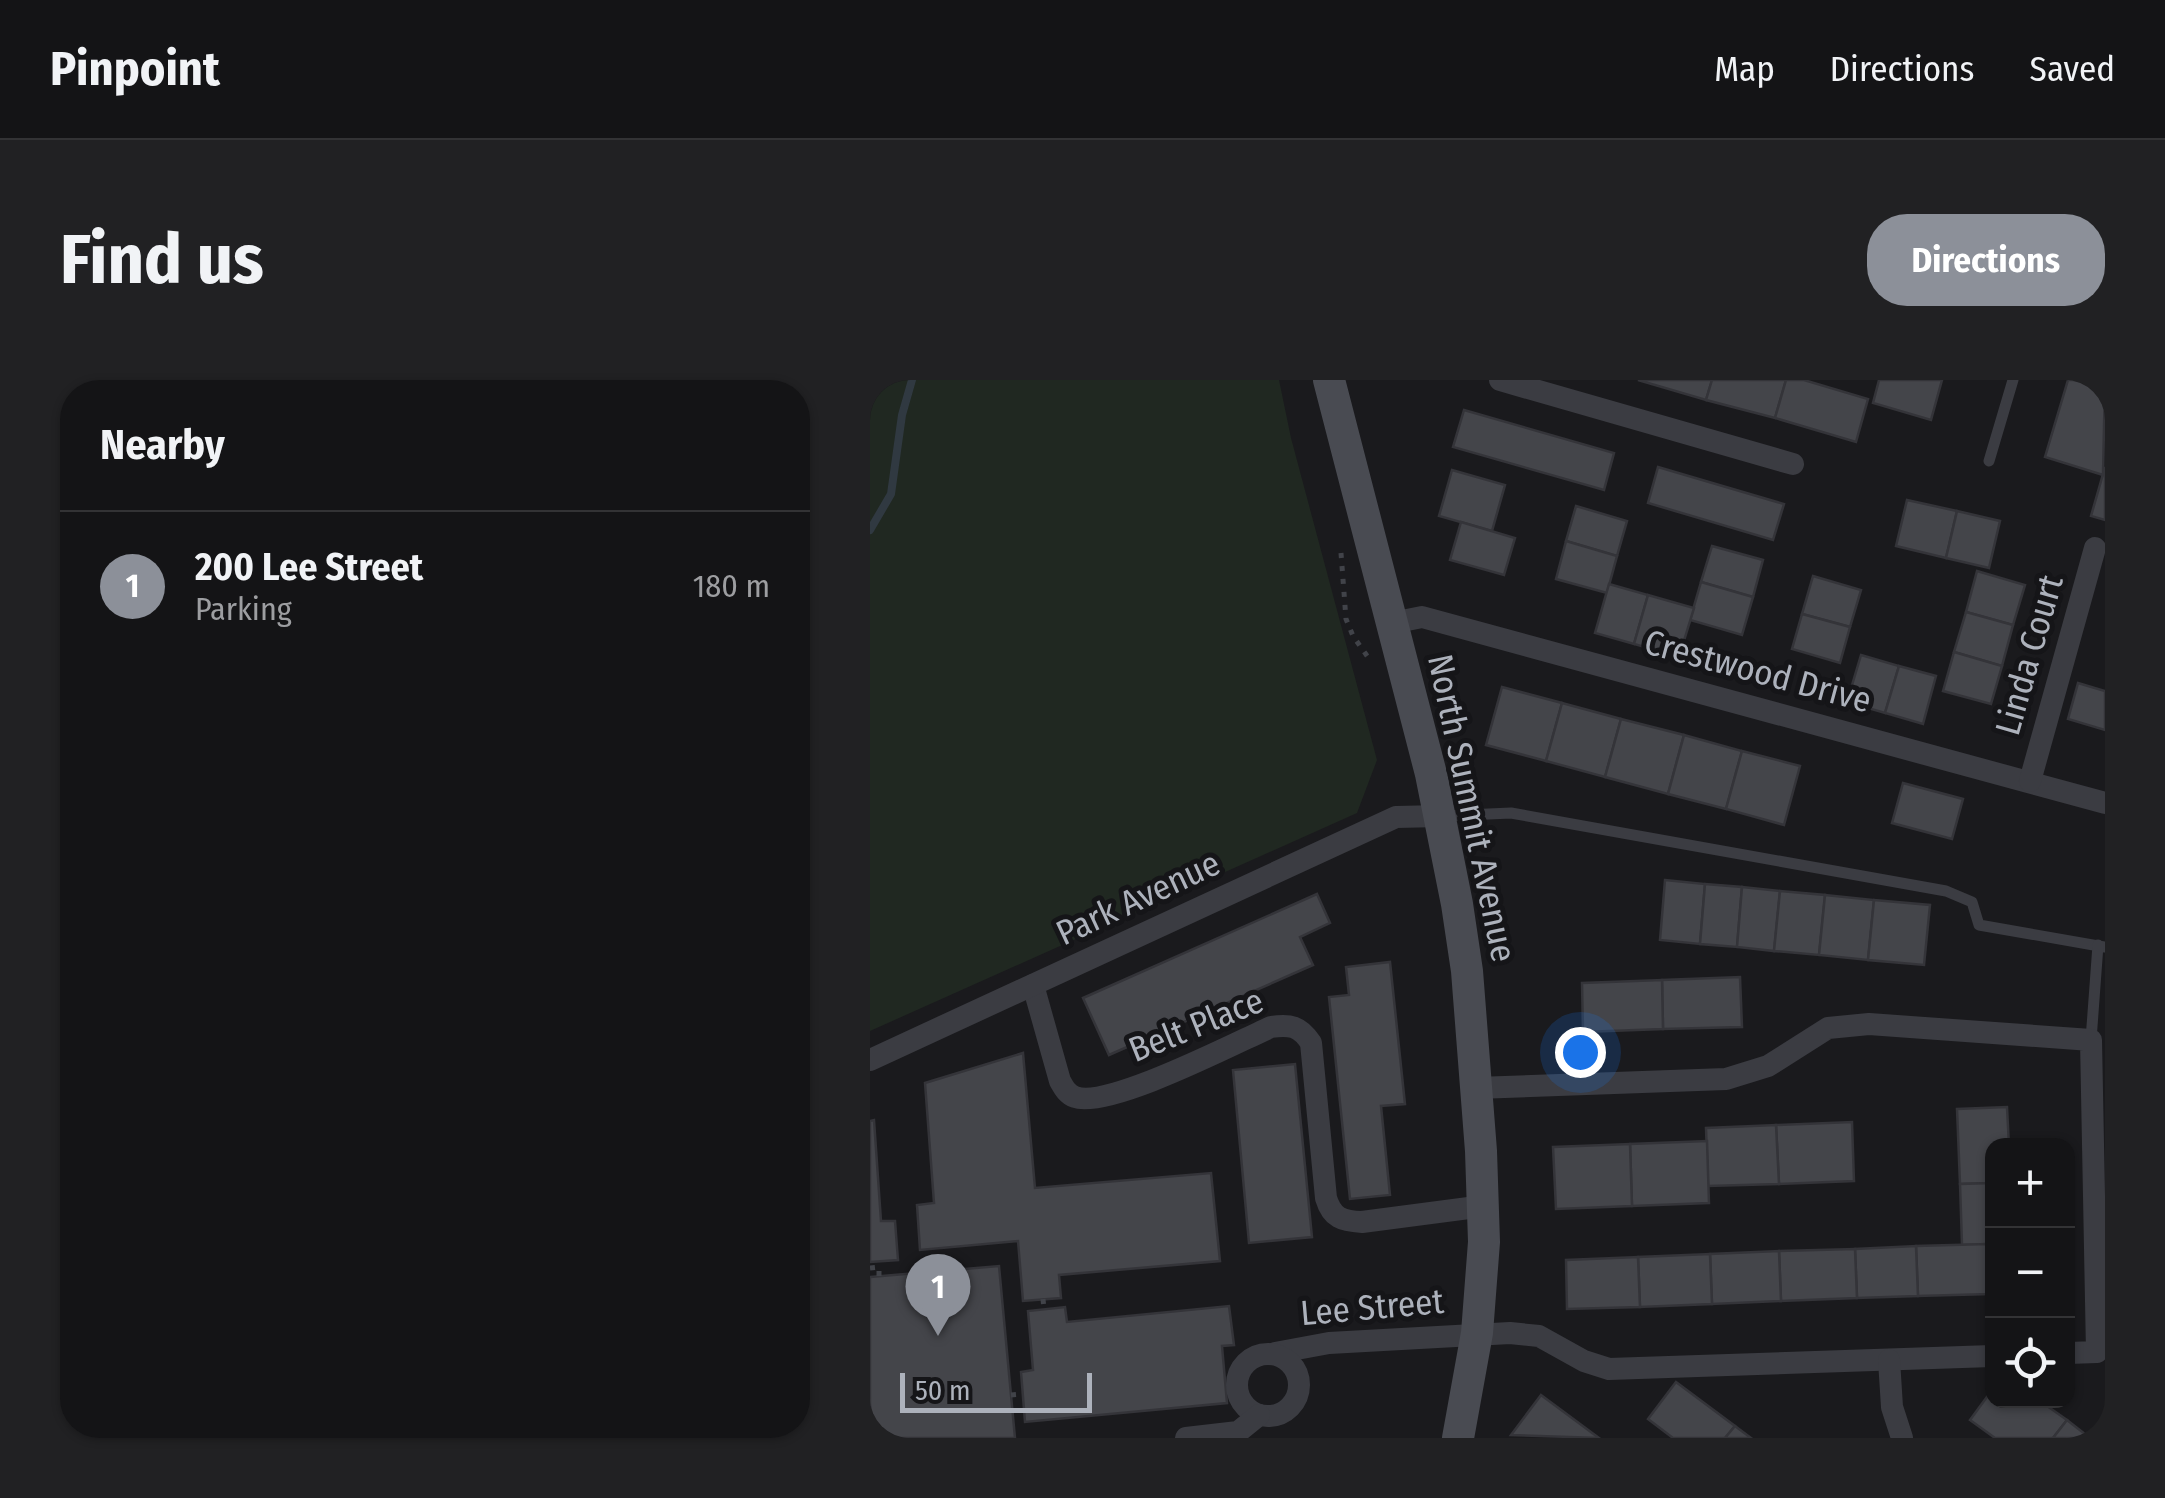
<!DOCTYPE html>
<html lang="en">
<head>
<meta charset="utf-8">
<style>
	:root { --surface:#141416; --page:#212123; --text:#f1f3f6; --muted:#9d9ea1; --line:#333335; --accent:#8c9099 }
	body { margin:0; font-family:"Fira Sans Condensed",sans-serif; background:var(--page); color:var(--text) }
	.controls { position:absolute; right:30px; bottom:30px; display:grid; overflow:hidden; border-radius:20px; box-shadow:0 2px 8px #0004 }
	.controls button { width:90px; height:90px; display:grid; place-items:center; padding:0; border:0; border-bottom:2px solid var(--line); background:var(--surface); color:var(--text); font:50px sans-serif }
	.scale { position:absolute; left:30px; bottom:25px; width:192px; box-sizing:border-box; padding-left:10px; border:5px solid #adb2bc; border-top:0; font-size:28px; line-height:35px; white-space:nowrap; color:#adb2bc; -webkit-text-stroke:8px #151518; paint-order:stroke }
	.you { position:absolute; left:710px; top:672px; width:35px; height:35px; margin:-25px; border:8px solid #fff; border-radius:50%; background:#1a73e8; box-shadow:0 0 0 15px #1a73e833 }
	.badge { display:grid; place-items:center; width:65px; height:65px; border-radius:50%; background:var(--accent); color:#fff; font-size:32px; font-weight:700 }
	.pin { position:absolute; translate:-50% -82px; filter:drop-shadow(0 2px 5px #0008) }
	.pin::after { content:''; position:absolute; top:52px; width:35px; height:30px; background:inherit; clip-path:polygon(0 0,100% 0,50% 100%) }
	.list { margin:0; padding:0; list-style:none }
	h2 { display:flex; justify-content:space-between; align-items:center; height:130px; margin:0; padding:0 40px; font-size:42px }
	h2 small { font-size:32px; font-weight:400; color:var(--muted) }
	.list li { display:grid; grid-template-columns:65px 1fr auto; gap:30px; align-items:center; box-sizing:border-box; height:150px; padding:0 40px; border-top:2px solid var(--line) }
	.list b { display:block; font-size:38px; white-space:nowrap }
	.list p { margin:0; font-size:32px; white-space:nowrap; color:var(--muted) }
	.list em { font-size:32px; font-style:normal; color:var(--muted) }
	.icon { flex:none; width:55px; height:55px; fill:none; stroke:currentColor; stroke-width:2; stroke-linecap:round; stroke-linejoin:round }
	.map { position:relative; flex:none; width:1235px; height:1058px; overflow:hidden; border-radius:40px }
	header { display:flex; align-items:center; gap:60px; box-sizing:border-box; height:140px; padding:0 50px; background:var(--surface); border-bottom:2px solid var(--line) }
	header strong { font-size:48px }
	nav { display:flex; gap:55px; margin-inline-start:auto; font-size:35px }
	.intro { display:flex; align-items:center; justify-content:space-between; box-sizing:border-box; height:240px; padding:0 60px }
	h1 { margin:0; font-size:70px }
	.button { padding:25px 45px; border-radius:40px; background:var(--accent); color:#fff; font-size:35px; font-weight:700 }
	main { display:flex; gap:60px; padding:0 60px }
	aside { flex:1; background:var(--surface); border-radius:40px; box-shadow:0 2px 8px #0004 }
	.map>svg:first-child { display:block }
</style>
</head>
<body>
<header>
<strong>Pinpoint</strong>
<nav><a>Map</a><a>Directions</a><a>Saved</a></nav>
</header>
<div class="intro"><h1>Find us</h1><a class="button">Directions</a></div>
<main>
<aside>
<h2>Nearby<small></small></h2>
<ul class="list">
<li><span class="badge">1</span><div><b>200 Lee Street</b><p>Parking</p></div><em>180 m</em></li>
</ul>
</aside>
<div class="map">
<svg width="1235" height="1058" viewBox="0 0 1235 1058">
	<rect width="100%" height="100%" fill="#1a1a1d"/>
	<path fill="#202821" d="M0 0H409L421 58 507 380 487 433 0 651Z"/>
	<g fill="none" stroke-linecap="round" stroke-linejoin="round">
		<path stroke="#303941" stroke-width="8" d="M0 150 21 114 32 35 42 0"/>
	</g>
	<g fill="#44454a" stroke="#343439" stroke-width="2.5">
		<path d="M768 0H842L836 20Z"/>
		<path d="M842 0H916L905 38 836 20Z"/>
		<path d="M916 0H934L998 19 986 62 905 38Z"/>
		<path d="M1009 0H1072L1061 40 1003 23Z"/>
		<path d="M1198 0H1235L1233 95 1175 77Z"/>
		<path d="M594 30 744 73 734 110 583 67Z"/>
		<path d="M788 87 914 124 903 160 778 123Z"/>
		<path d="M1235 87V140L1221 136Z"/>
		<path d="M582 90 635 105 622 151 569 136Z"/>
		<path d="M1037 120 1087 131 1076 178 1026 166Z"/>
		<path d="M706 126 757 141 747 176 696 161Z"/>
		<path d="M1087 131 1130 141 1119 188 1076 178Z"/>
		<path d="M591 142 645 158 634 195 580 180Z"/>
		<path d="M696 161 747 176 737 213 686 199Z"/>
		<path d="M842 166 893 180 883 217 831 202Z"/>
		<path d="M1107 191 1155 205 1143 245 1096 232Z"/>
		<path d="M943 196 991 210 980 247 932 234Z"/>
		<path d="M831 202 883 217 872 255 820 240Z"/>
		<path d="M739 204 778 215 764 264 725 253Z"/>
		<path d="M778 215 824 228 809 277 764 264Z"/>
		<path d="M1096 232 1143 245 1132 286 1084 272Z"/>
		<path d="M932 234 980 247 970 283 922 269Z"/>
		<path d="M1084 272 1132 286 1121 324 1073 311Z"/>
		<path d="M991 275 1029 286 1015 333 977 322Z"/>
		<path d="M1029 286 1066 296 1053 344 1015 333Z"/>
		<path d="M1208 303 1235 311V350L1198 339Z"/>
		<path d="M632 307 692 323 676 381 616 365Z"/>
		<path d="M692 323 751 339 735 397 676 381Z"/>
		<path d="M751 339 814 355 798 414 735 397Z"/>
		<path d="M814 355 872 371 856 429 798 414Z"/>
		<path d="M872 371 930 386 914 445 856 429Z"/>
		<path d="M1033 403 1093 419 1082 459 1022 443Z"/>
		<path d="M795 500 835 504 830 564 790 560Z"/>
		<path d="M835 504 872 507 867 567 830 564Z"/>
		<path d="M872 507 910 511 904 571 867 567Z"/>
		<path d="M910 511 955 515 949 575 904 571Z"/>
		<path d="M447 514 460 543 430 557 443 585 239 675 213 618Z"/>
		<path d="M955 515 1004 520 998 580 949 575Z"/>
		<path d="M1004 520 1060 525 1054 585 998 580Z"/>
		<path d="M520 582 535 724 511 726 520 815 480 819 459 617 479 615 476 587Z"/>
		<path d="M870 597 872 647 793 649 792 600Z"/>
		<path d="M792 600 793 649 713 652 712 603Z"/>
		<path d="M153 673 165 808 341 793 350 881 189 895 191 918 153 921 148 861 50 870 47 825 64 823 55 703Z"/>
		<path d="M425 684 442 857 379 863 363 690Z"/>
		<path d="M1137 727 1139 766H1122V803L1090 804 1087 729Z"/>
		<path d="M4 740 11 841H25L28 880 0 882V741Z"/>
		<path d="M982 742 984 801 909 804 906 745Z"/>
		<path d="M906 745 909 804 838 806 836 748Z"/>
		<path d="M837 761 839 823 762 826 760 764Z"/>
		<path d="M760 764 762 826 686 829 683 767Z"/>
		<path d="M1122 803V874H1118V864L1092 865 1090 804Z"/>
		<path d="M1118 864 1120 914 1048 916 1046 866Z"/>
		<path d="M1046 866 1048 916 987 918 985 869Z"/>
		<path d="M985 869 987 918 911 921 909 871Z"/>
		<path d="M909 871 911 921 842 924 840 874Z"/>
		<path d="M840 874 842 924 770 927 768 877Z"/>
		<path d="M768 877 770 927 697 929 696 880Z"/>
		<path d="M129 886 145 1058H3L0 1024V897Z"/>
		<path d="M359 926 364 965 352 966 357 1023 155 1042 151 992 163 990 158 931 195 927 197 942Z"/>
		<path d="M806 1002 865 1046 855 1058H803L778 1039Z"/>
		<path d="M1122 1010V1021H1170L1197 1040 1183 1058H1125L1100 1040Z"/>
		<path d="M671 1015 729 1058 641 1055Z"/>
		<path d="M1197 1040 1220 1058H1183Z"/>
		<path d="M865 1046 881 1058H855Z"/>
	</g>
	<g fill="none" stroke-linecap="round" stroke-linejoin="round">
		<g stroke="#414349" stroke-width="5" stroke-dasharray="5 8" stroke-linecap="butt">
			<path d="M471 173 476 239 483 256 500 280"/>
			<path d="M0 888 9 887V897"/>
			<path d="M173 919 174 929"/>
			<path d="M141 1015 153 1014"/>
		</g>
		<g stroke="#3b3c42" stroke-width="11">
			<path d="M1119 81 1143 0"/>
			<path d="M574 436 641 433 1076 511 1102 522 1109 545 1235 567"/>
			<path d="M1221 660 1228 565"/>
		</g>
		<g stroke="#3b3c42" stroke-width="22">
			<path d="M630 0 923 84"/>
			<path d="M522 243 552 237 1235 423"/>
			<path d="M1160 401 1225 168"/>
			<path d="M163 605 190 701C194 708 197 714 205 717 238 729 365 663 401 647 420 644 430 646 441 663L456 818C462 838 472 841 492 842L614 826"/>
			<path d="M0 680 526 437 570 436"/>
			<path d="M606 708 856 699 898 686 958 648 999 644 1221 660 1227 972 1198 973"/>
			<path d="M405 973 459 963 640 953 669 956 714 981 739 989 1122 976"/>
			<circle cx="398" cy="1005" r="31"/>
			<path d="M1019 980 1022 1027 1032 1058"/>
			<path d="M316 1058 368 1052 389 1035"/>
		</g>
		<path stroke="#494b52" stroke-width="32" d="M459 0 561 394 587 524 597 591 611 771 614 862 607 953 588 1058"/>
	</g>
	<g text-anchor="middle" stroke-width="10" stroke-linejoin="round" paint-order="stroke">
		<g font-size="35" fill="#adb2bc" stroke="#151518">
			<text transform="translate(1159 275) rotate(-74)" y="12">Linda Court</text>
			<text transform="translate(888 291) rotate(15)" y="12">Crestwood Drive</text>
			<text transform="translate(602 428) rotate(78)" y="12">North Summit Avenue</text>
			<text transform="translate(268 518) rotate(-25)" y="12">Park Avenue</text>
			<text transform="translate(326 645) rotate(-22)" y="12">Belt Place</text>
			<text transform="translate(502 927) rotate(-5)" y="12">Lee Street</text>
		</g>
	</g>
</svg>
<div class="controls">
<button>+</button>
<button>−</button>
<button><svg class="icon" aria-label="locate" viewBox="0 0 24 24"><circle cx="12" cy="12" r="6"/><path d="M12 2v4M12 18v4M2 12h4M18 12h4"/></svg></button>
</div>
<div class="scale">50 m</div>
<div class="you"></div>
<div class="pin badge" style="left:68px;top:956px">1</div>
</div>
</main>
</body>
</html>
